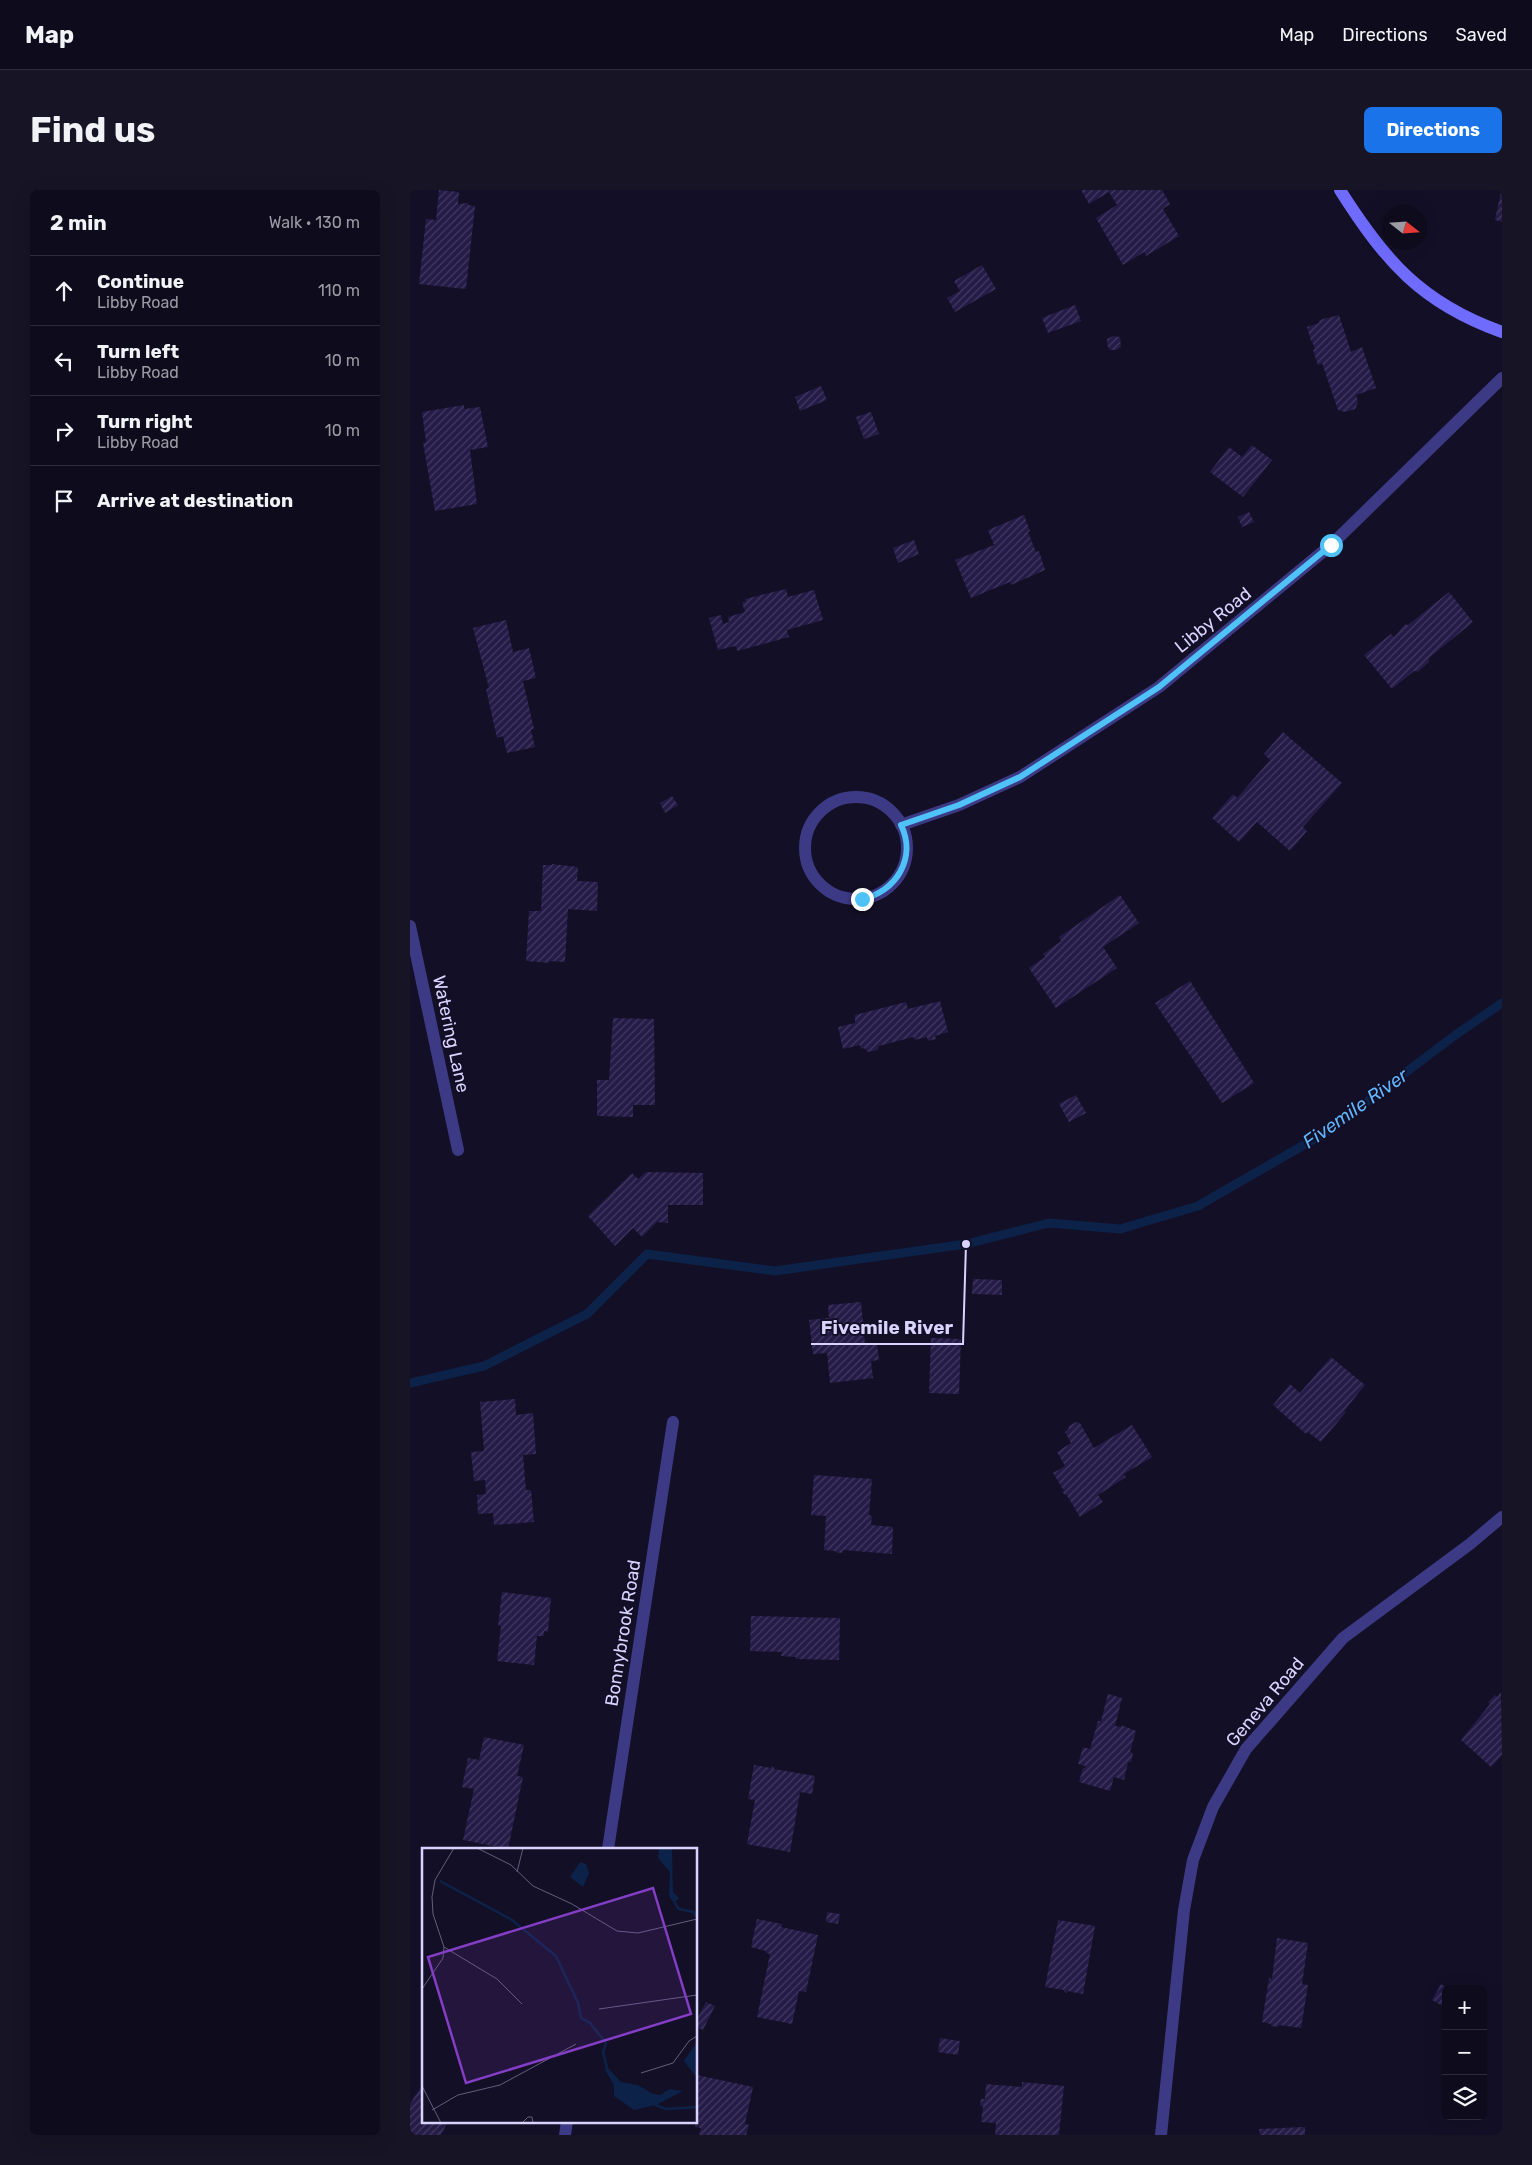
<!DOCTYPE html>
<html lang="en">
<head>
<meta charset="utf-8">
<style>
	:root { --surface:#0e0b1c; --page:#171425; --text:#f1f3f6; --muted:#9b9ba3; --line:#2e2b3b; --accent:#1a73e8 }
	body { margin:0; font-family:Rubik,sans-serif; background:var(--page); color:var(--text) }
	.controls { position:absolute; right:15px; bottom:15px; display:grid; overflow:hidden; border-radius:8px; box-shadow:0 5px 20px #0002 }
	.controls button { width:45px; height:45px; display:grid; place-items:center; padding:0; border:0; border-bottom:1px solid var(--line); background:var(--surface); color:var(--text); font:25px sans-serif }
	.compass { position:absolute; left:972px; top:15px; width:45px; height:45px; border-radius:50%; background:var(--surface); box-shadow:0 5px 20px #0002; rotate:107deg }
	.stop { position:absolute; width:15px; height:15px; margin:-11px; border:4px solid #4fc3f7; border-radius:50%; background:#fff }
	.stop.end { background:#4fc3f7; border-color:#fff; box-shadow:0 1px 5px #0008 }
	.list { margin:0; padding:0; list-style:none }
	h2 { display:flex; justify-content:space-between; align-items:center; height:65px; margin:0; padding:0 20px; font-size:21px }
	h2 small { font-size:16px; font-weight:400; color:var(--muted) }
	.list li { display:grid; grid-template-columns:32px 1fr auto; gap:15px; align-items:center; box-sizing:border-box; height:70px; padding:0 20px; border-top:1px solid var(--line) }
	.list b { display:block; font-size:19px; white-space:nowrap }
	.list p { margin:0; font-size:16px; white-space:nowrap; color:var(--muted) }
	.list em { font-size:16px; font-style:normal; color:var(--muted) }
	.icon { flex:none; width:28px; height:28px; fill:none; stroke:currentColor; stroke-width:2; stroke-linecap:round; stroke-linejoin:round }
	.map { position:relative; flex:none; width:1092px; height:1945px; overflow:hidden; border-radius:8px }
	header { display:flex; align-items:center; gap:30px; box-sizing:border-box; height:70px; padding:0 25px; background:var(--surface); border-bottom:1px solid var(--line) }
	header strong { font-size:24px }
	nav { display:flex; gap:28px; margin-inline-start:auto; font-size:18px }
	.intro { display:flex; align-items:center; justify-content:space-between; box-sizing:border-box; height:120px; padding:0 30px }
	h1 { margin:0; font-size:35px }
	.button { padding:12px 22px; border-radius:8px; background:var(--accent); color:#fff; font-size:18px; font-weight:700 }
	main { display:flex; gap:30px; padding:0 30px }
	aside { flex:1; background:var(--surface); border-radius:8px; box-shadow:0 5px 20px #0002 }
	.map>svg:first-child { display:block }
</style>
</head>
<body>
<header>
<strong>Map</strong>
<nav><a>Map</a><a>Directions</a><a>Saved</a></nav>
</header>
<div class="intro"><h1>Find us</h1><a class="button">Directions</a></div>
<main>
<aside>
<h2>2 min<small>Walk · 130 m</small></h2>
<ul class="list">
<li><svg class="icon" aria-label="ahead" viewBox="0 0 24 24"><path d="M12 20V5M6 11l6-6 6 6"/></svg><div><b>Continue</b><p>Libby Road</p></div><em>110 m</em></li>
<li><svg class="icon" aria-label="left" viewBox="0 0 24 24"><path d="M17 20v-9H6M10 6l-5 5 5 5"/></svg><div><b>Turn left</b><p>Libby Road</p></div><em>10 m</em></li>
<li><svg class="icon" aria-label="right" viewBox="0 0 24 24"><path d="M7 20v-9h11M14 6l5 5-5 5"/></svg><div><b>Turn right</b><p>Libby Road</p></div><em>10 m</em></li>
<li><svg class="icon" aria-label="arrive" viewBox="0 0 24 24"><path d="M6 21V4h12l-3 4 3 4H6"/></svg><div><b>Arrive at destination</b></div></li>
</ul>
</aside>
<div class="map">
<svg width="1092" height="1945" viewBox="0 0 1092 1945">
	<defs>
		<pattern id="building-hatch" width="6" height="6" patternUnits="userSpaceOnUse" patternTransform="scale(1.25)"><rect width="6" height="6" fill="#241b47"/><path d="M-1 1l2-2M0 6l6-6M5 7l2-2" fill="none" stroke="#433b63"/></pattern>
	</defs>
	<rect width="100%" height="100%" fill="#130f26"/>
	<g fill="none" stroke-linecap="round" stroke-linejoin="round">
		<path stroke="#0c2248" stroke-width="9" d="M0 1193 74 1176 177 1124 237 1064 365 1081 556 1054 639 1033 710 1039 788 1016 918 941 1044 846 1092 813"/>
	</g>
	<g fill="url(#building-hatch)">
		<path d="M29 0 49 2 48 14 58 13V15L65 16 56 99 9 94 16 29 26 30Z"/>
		<path d="M671 0H752L760 14 753 19 769 46 736 66 734 62 713 75 686 28 707 15 699 2 679 14Z"/>
		<path d="M1091 1H1092V32L1085 30Z"/>
		<path d="M572 75 586 99 545 122 537 108 550 101 544 91Z"/>
		<path d="M665 115 671 131 638 143 632 128Z"/>
		<path d="M929 125 941 162 952 157 966 198 946 205 948 213 945 219 935 222 928 220 912 173 908 175 903 160 905 159 902 151H901L897 137 909 133V131L913 129Z"/>
		<path d="M703 146 710 147 711 157 706 160H700L697 155V149Z"/>
		<path d="M411 196 417 210 390 221 385 207Z"/>
		<path d="M54 215V219L70 217 78 257 60 260 67 314 25 321 13 253 16 252 12 222Z"/>
		<path d="M461 222 469 244 454 249 446 227Z"/>
		<path d="M842 255 862 270 833 307 800 282 819 257 832 267Z"/>
		<path d="M839 322 844 332 832 337 828 327Z"/>
		<path d="M614 325 620 341 618 342 626 362 629 361 635 380 601 395 600 392 561 408 545 370 584 355 578 340Z"/>
		<path d="M504 350 509 364 488 373 483 358Z"/>
		<path d="M376 399 378 407 404 400 413 430 377 440 379 447 327 461 326 456 308 460 299 428 311 425 313 434 319 432 318 427 335 422 332 412H336L335 409Z"/>
		<path d="M1039 402 1063 432 1019 468V472L1008 482 1004 481 982 499 954 465 981 444 984 447 995 434 998 435Z"/>
		<path d="M96 430 103 462 119 458 126 488 113 491 124 539 121 540 125 557 97 563 93 546 87 548 76 499 79 498 63 438Z"/>
		<path d="M873 542 932 593 893 637 897 641 880 661 847 632 829 652 802 628 823 604 827 608 860 570 854 564Z"/>
		<path d="M262 606 268 615 255 623 250 613Z"/>
		<path d="M142 674 168 677 167 691 188 692 187 721 158 719 155 772 139 771V773L116 771 119 721H131L133 675H142Z"/>
		<path d="M710 705 729 733 693 757 707 778 646 818 619 778 635 767 633 764 651 751 649 747Z"/>
		<path d="M780 791 844 893 812 913 745 813Z"/>
		<path d="M530 811 538 842 525 846 526 849 518 851 517 847 505 850 503 847 469 856 467 860 458 862 454 858 451 859 450 855 433 859 428 837 445 833V825L496 812 498 819Z"/>
		<path d="M203 828 244 829 245 915H223V927L187 926V890H199Z"/>
		<path d="M666 905 676 923 659 932 649 914Z"/>
		<path d="M236 982 293 983V1015H258V1033L247 1032 232 1047 223 1038 205 1056 178 1026 222 983 228 989Z"/>
		<path d="M563 1089 592 1090V1105L562 1104Z"/>
		<path d="M451 1112 455 1155 467 1154 469 1170 461 1171 463 1188 420 1193 417 1163 403 1164 399 1130 419 1128 418 1115Z"/>
		<path d="M521 1148 551 1149 549 1204 519 1203Z"/>
		<path d="M921 1167 955 1195 934 1221 936 1222 911 1252 898 1242 896 1244 863 1215 880 1194 890 1203Z"/>
		<path d="M105 1209 106 1225 123 1223 126 1264 113 1265 116 1300H121L124 1332 84 1335 83 1323 68 1324 67 1305 76 1304 75 1290 64 1291 61 1262 74 1261 70 1212Z"/>
		<path d="M666 1232 670 1233 684 1258 722 1235 742 1267 714 1284 716 1287 688 1305 693 1312 670 1327 656 1304 655 1305 652 1302 654 1301 643 1283 655 1276 647 1262 661 1253 655 1242 658 1240 659 1236Z"/>
		<path d="M404 1285 462 1289 459 1325 462 1326 461 1335 483 1337 482 1364 433 1360 432 1363 425 1362V1361L414 1360 416 1326 401 1325Z"/>
		<path d="M92 1402 141 1408 138 1442 134 1441V1446H127L124 1475 87 1471 91 1436 88 1435Z"/>
		<path d="M341 1426 430 1428 429 1470 386 1469V1467L371 1466 372 1462 340 1461Z"/>
		<path d="M1091 1502 1092 1565 1081 1577 1051 1550 1080 1514 1078 1512 1085 1505 1087 1507Z"/>
		<path d="M698 1504 712 1508 705 1536 711 1537V1535L726 1541 720 1562 723 1563 721 1572H718L714 1590 704 1587 700 1601 669 1592 673 1578H675L676 1576 668 1574 673 1557 680 1559 688 1531H691Z"/>
		<path d="M74 1547 114 1555 107 1586 113 1587 98 1659 53 1650 64 1599 52 1597 58 1568 69 1570Z"/>
		<path d="M344 1575 361 1578V1576L364 1577V1579L405 1586 402 1604 390 1602 380 1662 337 1654 345 1610 338 1609Z"/>
		<path d="M417 1722 430 1724 428 1734 416 1732Z"/>
		<path d="M347 1729 372 1734 371 1737 408 1745 396 1802 389 1801 382 1834 347 1827 360 1764 356 1763V1761L341 1757Z"/>
		<path d="M648 1730 685 1736 673 1804 657 1801V1803L654 1802V1800L635 1797Z"/>
		<path d="M867 1748 898 1753 892 1794 898 1795 891 1838 869 1835 868 1837 861 1836V1834L852 1832 859 1788 862 1789Z"/>
		<path d="M1031 1794 1039 1799H1036V1818L1022 1810Z"/>
		<path d="M296 1812 305 1816 293 1840 286 1837V1831Z"/>
		<path d="M530 1848 550 1851 548 1865 528 1862Z"/>
		<path d="M287 1885 343 1897 335 1934 339 1935 336 1945H289L291 1938 285 1937 287 1926Z"/>
		<path d="M612 1892 654 1896 649 1945H585L586 1933 571 1932 573 1916H570L571 1909H575L576 1894 612 1897Z"/>
		<path d="M10 1898 14 1900V1931H38L31 1945H0V1914Z"/>
		<path d="M895 1937V1945H850L849 1939Z"/>
	</g>
	<g fill="none" stroke-linecap="round" stroke-linejoin="round">
		<g stroke="#3d3a85" stroke-width="12">
			<circle cx="446" cy="658" r="51"/>
			<path d="M491 635 549 615 610 587 749 497 921 355 1092 188"/>
			<path d="M0 736 48 960"/>
			<path d="M198 1659 263 1232"/>
			<path d="M155 1945 157 1931"/>
			<path d="M751 1945 774 1720 783 1670 803 1617 836 1559 933 1448 1060 1354 1092 1327"/>
		</g>
		<path stroke="#6f6bff" stroke-width="12" d="M930 0C975 71 1011 113 1092 142"/>
	</g>
	<g fill="none" stroke-linecap="round" stroke-linejoin="round">
		<path stroke="#4fc3f7" stroke-width="6" d="M452 709C486 702 507 668 491 635L549 615 610 587 749 497 921 355"/>
	</g>
	<g text-anchor="middle" stroke-width="4" stroke-linejoin="round" paint-order="stroke">
		<g font-size="18" fill="#d9d4ff" stroke="#130f26">
			<text transform="translate(803 430) rotate(-39)" y="6">Libby Road</text>
			<text transform="translate(41 844) rotate(78)" y="6">Watering Lane</text>
			<text transform="translate(213 1443) rotate(-81)" y="6">Bonnybrook Road</text>
			<text transform="translate(855 1512) rotate(-50)" y="6">Geneva Road</text>
		</g>
		<g font-size="19" font-style="italic" fill="#62b6ff" stroke="#130f26">
			<text transform="translate(945 918) rotate(-35)" y="7">Fivemile River</text>
		</g>
	</g>
	<g transform="translate(12 1658)">
		<rect width="275" height="275" fill="#130f26"/>
		<path d="M237 0H250L251 44 257 50 252 55 247 48 248 24 236 10ZM158 14 164 16 167 25 161 39 148 29ZM275 194V230L262 213ZM185 219 199 234 216 237 231 246 239 247 247 241 261 243 234 257 212 262 192 248V237L183 222Z" fill="#0c2248"/>
		<path fill="none" stroke="#0c2248" stroke-width="2.5" d="M18 33 90 72 134 108 156 155 159 170 168 175 184 195 181 204 185 220M252 54 257 61 272 64 274 69M233 257 244 261 275 259"/>
		<path fill="none" stroke="#625e7d" stroke-width="1" d="M55 0 89 17 111 38 150 56 195 83 216 85 275 71M95 24 101 0M22 99 75 131 100 156M0 141 21 110 22 99 11 66 10 49 13 32 32 0M177 161 275 147M219 225 251 215 267 193 275 188M0 238 19 275M10 262 36 247 78 237 154 196M100 275 106 269H110L111 275"/>
		<path fill="#843dc5" fill-opacity="0.15" stroke="#843dc5" stroke-width="2.5" d="M231 40 269 166 44 235 6 109Z"/>
		<rect width="275" height="275" fill="none" stroke="#d9d4ff" stroke-width="2.5"/>
	</g>
	<path fill="none" stroke="#d9d4ff" stroke-width="2" d="M556 1054L553 1154H401"/>
	<circle fill="#d9d4ff" stroke="#130f26" stroke-width="2" cx="556" cy="1054" r="5"/>
	<g font-size="19" text-anchor="middle" font-weight="bold" fill="#d9d4ff" stroke="#130f26" stroke-width="4" stroke-linejoin="round" paint-order="stroke">
		<text x="477" y="1144">Fivemile River</text>
	</g>
</svg>
<div class="controls">
<button>+</button>
<button>−</button>
<button><svg class="icon" aria-label="layers" viewBox="0 0 24 24"><path d="M12 4l9 5-9 5-9-5zM3 14l9 5 9-5"/></svg></button>
</div>
<svg class="compass" viewBox="-18 -18 36 36"><path d="M0-13l5 13h-10z" fill="#e53935"/><path d="M0 13l5-13h-10z" fill="#9b9ba3"/></svg>
<div class="stop" style="left:921px;top:355px"></div>
<div class="stop end" style="left:452px;top:709px"></div>
</div>
</main>
</body>
</html>
